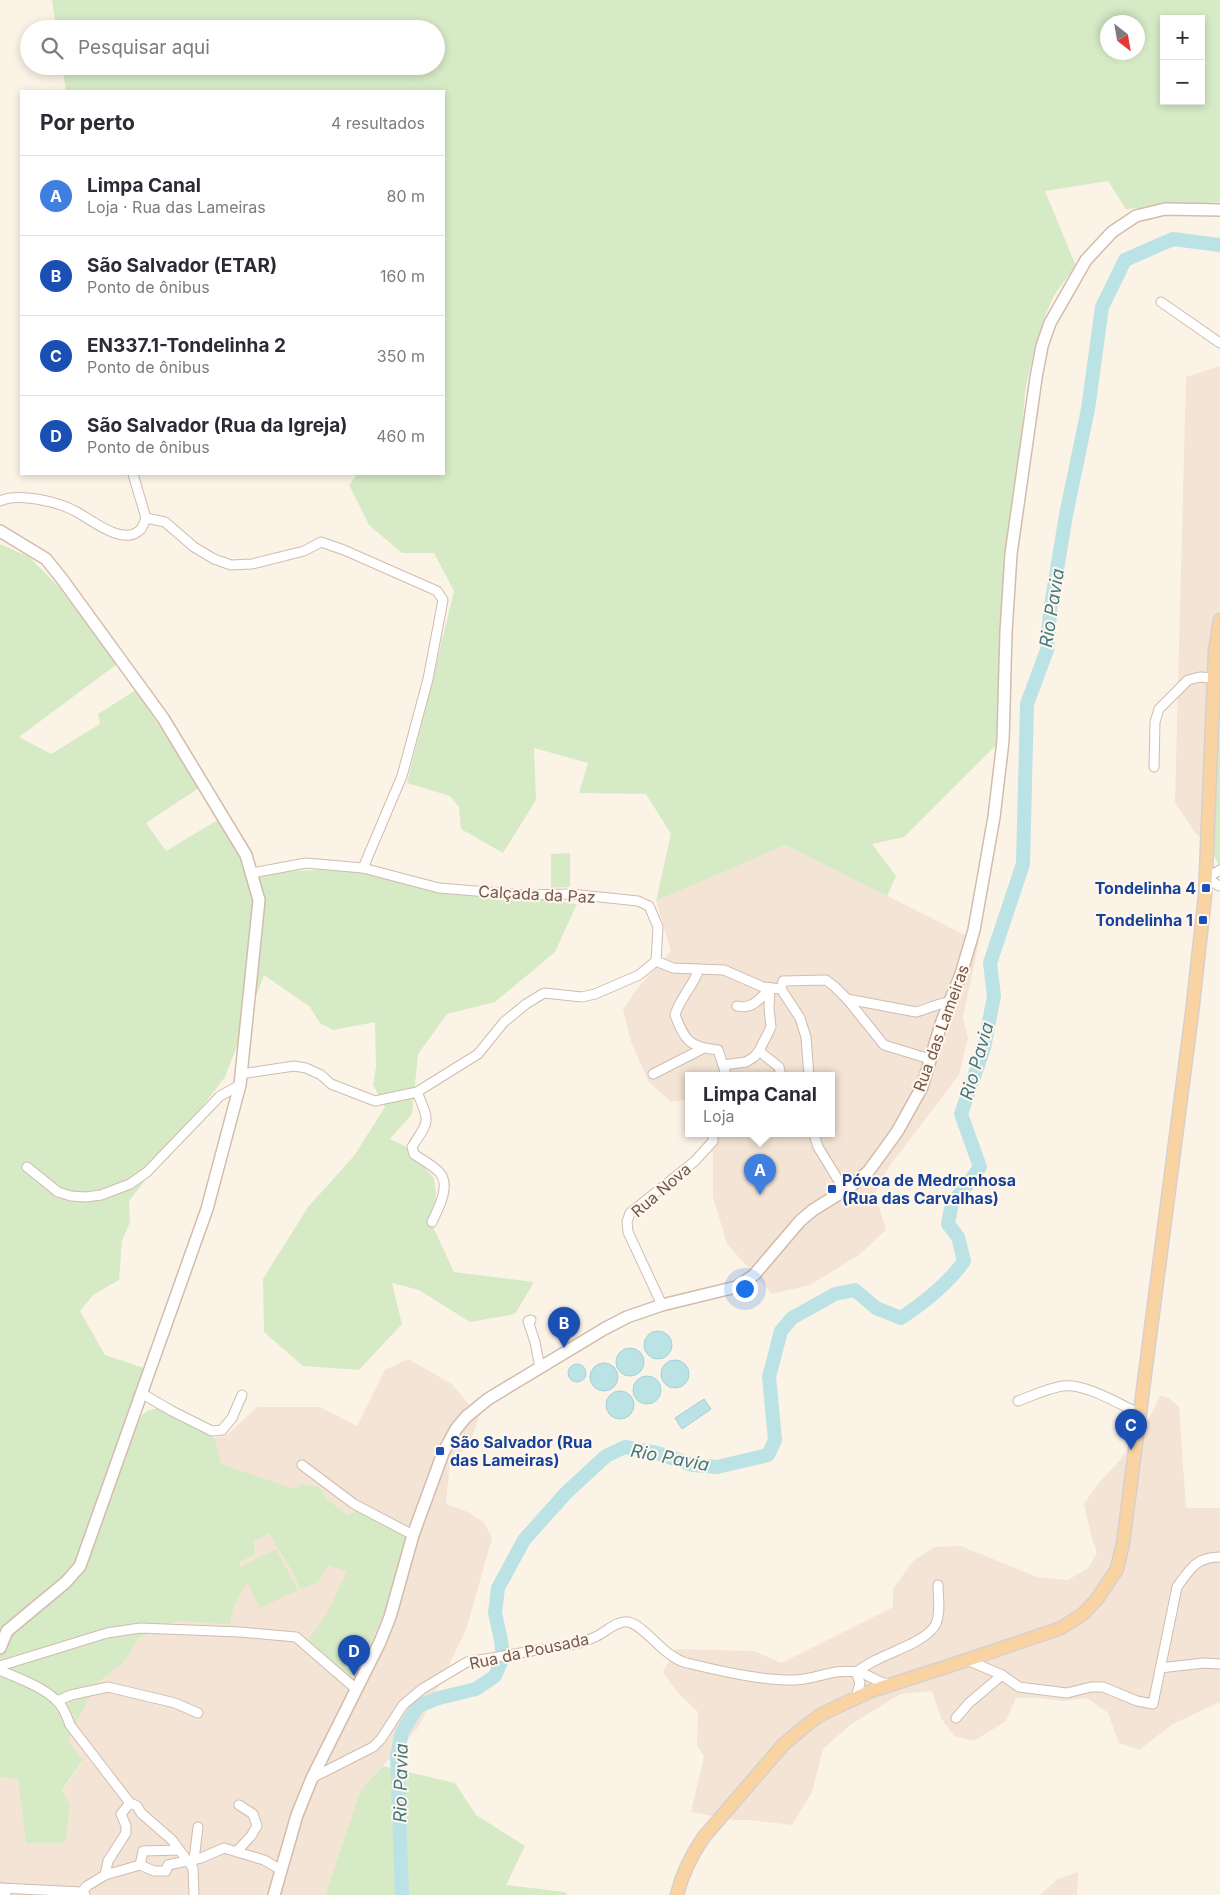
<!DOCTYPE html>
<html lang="pt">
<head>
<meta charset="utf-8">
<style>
	:root { --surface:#fff; --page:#f2f2f3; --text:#2b2b33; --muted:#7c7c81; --line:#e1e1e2; --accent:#2563eb }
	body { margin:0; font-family:Inter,sans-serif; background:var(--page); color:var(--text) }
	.controls { position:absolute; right:15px; top:15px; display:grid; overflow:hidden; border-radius:0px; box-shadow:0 2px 8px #0003 }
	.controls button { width:45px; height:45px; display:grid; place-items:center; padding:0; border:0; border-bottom:1px solid var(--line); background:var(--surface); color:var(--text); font:25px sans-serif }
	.compass { position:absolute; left:1100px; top:15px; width:45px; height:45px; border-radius:50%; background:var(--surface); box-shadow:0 2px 8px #0003; rotate:149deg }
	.you { position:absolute; left:744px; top:1288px; width:18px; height:18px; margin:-12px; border:4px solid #fff; border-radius:50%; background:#1a73e8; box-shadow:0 0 0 8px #1a73e833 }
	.badge { display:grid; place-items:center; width:32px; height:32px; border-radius:50%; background:var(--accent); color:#fff; font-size:16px; font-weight:700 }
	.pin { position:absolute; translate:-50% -41px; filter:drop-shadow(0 1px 2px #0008) }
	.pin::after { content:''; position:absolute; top:26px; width:18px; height:15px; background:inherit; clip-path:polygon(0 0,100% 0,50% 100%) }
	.popup { position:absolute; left:685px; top:1072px; width:150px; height:65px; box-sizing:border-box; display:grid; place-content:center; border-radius:0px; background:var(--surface); filter:drop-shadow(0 1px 4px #0005); font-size:16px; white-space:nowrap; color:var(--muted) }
	.popup b { font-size:19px; color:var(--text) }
	.popup::after { content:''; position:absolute; left:50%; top:100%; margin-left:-10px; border:10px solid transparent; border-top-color:var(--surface) }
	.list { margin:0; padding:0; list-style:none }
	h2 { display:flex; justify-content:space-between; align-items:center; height:65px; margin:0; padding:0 20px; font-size:21px }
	h2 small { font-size:16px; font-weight:400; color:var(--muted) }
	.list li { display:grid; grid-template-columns:32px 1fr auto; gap:15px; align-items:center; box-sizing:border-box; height:80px; padding:0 20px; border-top:1px solid var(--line) }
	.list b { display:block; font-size:19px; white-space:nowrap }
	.list p { margin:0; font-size:16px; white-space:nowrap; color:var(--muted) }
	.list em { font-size:16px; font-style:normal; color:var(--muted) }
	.icon { flex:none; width:28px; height:28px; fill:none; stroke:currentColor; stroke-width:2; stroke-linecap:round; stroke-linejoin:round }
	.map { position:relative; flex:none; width:1220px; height:1895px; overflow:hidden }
	.search { position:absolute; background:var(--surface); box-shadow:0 2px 8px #0003; left:20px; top:20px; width:425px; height:55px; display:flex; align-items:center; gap:12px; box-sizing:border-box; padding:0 18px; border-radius:28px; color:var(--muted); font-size:19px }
	.panel { position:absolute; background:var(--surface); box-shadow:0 2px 8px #0003; left:20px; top:90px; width:425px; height:385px; border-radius:0px }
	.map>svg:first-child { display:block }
</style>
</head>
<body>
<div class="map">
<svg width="1220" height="1895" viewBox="0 0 1220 1895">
	<rect width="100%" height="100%" fill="#fcf3e7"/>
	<g fill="#f3e4d5">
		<path d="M1220 366V858L1193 830 1175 802 1186 377Z"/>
		<path d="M786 845 979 942 963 1017 968 1038 959 1075 888 1168 875 1193 886 1230 859 1255 810 1285 772 1294 727 1244 713 1197V1155L707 1134H831V1076H689V1099L671 1102 649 1082 631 1042 623 1009 640 985 671 951 656 901Z"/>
		<path d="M408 1359 452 1384 479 1417 470 1443 450 1463 446 1504 468 1512 484 1523 492 1538 466 1630 418 1728 361 1789 325 1895H0V1777L18 1779 26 1843 83 1761 68 1741 95 1685 126 1660 139 1638 178 1621 230 1625 234 1606 247 1581 239 1569 240 1562 255 1554 254 1541 269 1534 325 1539 354 1512 348 1515 328 1500 319 1487 295 1489 220 1464 215 1438 228 1434 257 1407H320L357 1426 385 1370Z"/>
		<path d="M1160 1396 1169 1398 1179 1407 1186 1508H1220V1702L1173 1724 1139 1750 1119 1743 1108 1713 1087 1698 1063 1701 1038 1698H1016L1006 1721 974 1741 954 1736 941 1718 932 1691 900 1694 850 1725 823 1749 812 1792 792 1825 749 1820H734L691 1812 704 1756 697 1745 698 1712 678 1693 663 1672 675 1649 754 1651 781 1663 893 1607V1589L913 1561 934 1547 961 1546 1037 1577 1068 1580 1088 1568 1097 1553 1091 1535 1084 1504 1097 1485 1121 1459 1150 1417Z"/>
		<path d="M1078 1872 1077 1895H1040L1058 1879Z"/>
	</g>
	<g fill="#d6eac5" fill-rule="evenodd">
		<path d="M52 0H1220V202L1126 209 1108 181 1045 191 1076 266C1070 274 1063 282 1057 291 1041 317 1031 363 1025 392L998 743 904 837 872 844 896 876 887 896 786 845 656 901 671 834 646 794 579 793 588 763 534 748 536 800 503 853 461 829 459 807 450 796 407 783 454 591 434 553H402L369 525 349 485 357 474H444V91H66L62 66H436V29H56ZM1164 19H1201V101H1164ZM1108 22H1138V52H1108Z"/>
		<path d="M0 544 29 557 58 586 117 664 19 737 51 754 100 724 98 714 136 690 199 788 146 823 166 851 221 818 252 873 335 869 577 904 555 952 495 1002 447 1014 418 1054 412 1114 390 1139 405 1146 434 1178 436 1193 434 1229 454 1272 534 1282 515 1314 470 1322 419 1290 392 1283 402 1324 359 1370 303 1366 264 1332 263 1279 308 1207 354 1156 385 1107 373 1085 376 1067 375 1022 333 1030 320 1023 310 1007 264 975 225 1077 129 1201 130 1222 122 1241 119 1280 93 1295 80 1311 105 1355 144 1368 139 1418 147 1411 157 1408 215 1438 221 1464 295 1489 302 1484 319 1487 328 1500 348 1515 358 1510 407 1538 393 1592 357 1673 349 1676 307 1641 327 1614 347 1571 328 1565 318 1582 300 1589 293 1572 269 1534 254 1541 255 1554 240 1562V1567L276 1549 298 1590 260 1608 247 1582 234 1606 230 1625 178 1621 139 1638 126 1660 95 1685 68 1741 83 1760 62 1790 70 1805 65 1843H26L18 1779 0 1777Z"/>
		<path d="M1220 739V867L1212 852 1216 745Z"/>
		<path d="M570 853V887L551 888V854Z"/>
		<path d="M383 1766 455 1783 476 1815 525 1846 506 1885 565 1892 567 1895H325L361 1789Z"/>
	</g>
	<g fill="#bbe2e5" stroke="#a2d2d7">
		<circle cx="658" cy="1345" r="14"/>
		<circle cx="630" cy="1362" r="14"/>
		<circle cx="675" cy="1374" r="14"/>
		<circle cx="604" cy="1377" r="14"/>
		<circle cx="577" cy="1373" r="9"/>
		<circle cx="647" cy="1390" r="14"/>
		<circle cx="620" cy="1405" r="14"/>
		<path d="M704 1399 711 1409 682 1429 675 1418Z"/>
	</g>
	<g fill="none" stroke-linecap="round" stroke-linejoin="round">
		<path stroke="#bbe2e5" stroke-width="14" d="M402 1895 397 1756 402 1732 418 1706 439 1698 476 1689 495 1676 503 1658 501 1640 495 1613 498 1588 524 1540 566 1493 606 1456 625 1447 657 1453 693 1465 717 1467 768 1455 775 1440 769 1377 781 1331 792 1318 835 1294 855 1290 876 1308 901 1318C925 1302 948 1284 964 1261L958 1237 948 1224 952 1203 967 1185 980 1167 961 1114 984 1048 994 996 990 963 1023 864 1027 704 1047 650 1050 612 1066 515 1088 409 1102 307 1125 260 1173 239 1220 245"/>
		<defs>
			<g id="street">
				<path d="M1161 302 1220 343"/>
				<path d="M0 501C18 492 58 502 75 511 91 519 124 548 141 529 143 526 145 521 146 518L133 474"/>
				<path d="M146 518 165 522 194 547 214 559 231 565 252 564 304 551 321 542 344 550 437 591 443 600 428 679 402 776 363 868"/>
				<path d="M1154 767 1155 722 1159 709 1188 680 1200 677 1214 678"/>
				<path d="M252 873 306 863 363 868 439 888 524 895 571 894 638 901 649 906 658 927 656 961 673 968 724 970 763 987 781 989 800 1018 806 1037 809 1076"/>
				<path d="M1219 886 1207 878 1220 870"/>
				<path d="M699 969C693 987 680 997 675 1015 685 1040 688 1047 718 1050L725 1071 724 1076"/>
				<path d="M781 989 783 981 826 980 835 987 847 999 884 1045 930 1059"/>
				<path d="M847 999 916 1012C928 1009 938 1003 950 1002"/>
				<path d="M737 1006C752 1010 761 998 770 988"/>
				<path d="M759 1051 779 1067 781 1076"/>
				<path d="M723 1065 746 1062 754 1057 759 1051 771 1027 769 1008 770 988"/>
				<path d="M241 1074 294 1066 306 1068 321 1075 331 1084 375 1101 417 1092 478 1054 504 1022 526 1004 544 993 582 997 595 994 639 975 656 961"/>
				<path d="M653 1074 702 1049"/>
				<path d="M417 1092C430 1123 430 1119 412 1147L414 1154C422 1160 433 1165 440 1173 451 1186 438 1209 432 1222"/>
				<path d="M814 1134 818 1147 845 1191"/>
				<path d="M27 1167 58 1192 71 1196 86 1197 101 1195 130 1184 147 1172 220 1096 240 1085"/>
				<path d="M662 1305 628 1232 627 1222 630 1213 695 1161 713 1141V1134"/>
				<path d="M531 1320 528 1321 535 1342 540 1368"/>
				<path d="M141 1393 172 1411 212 1431 222 1430 232 1418 242 1395"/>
				<path d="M1018 1401C1032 1396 1048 1388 1063 1386 1086 1383 1120 1405 1141 1414"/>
				<path d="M302 1465 354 1504 413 1535"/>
				<path d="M967 1660 1002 1675 1019 1687 1067 1693 1091 1687H1103L1137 1701 1153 1704 1177 1587C1190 1569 1196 1557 1220 1557"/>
				<path d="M0 1666 107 1633 140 1628 240 1632 296 1637 356 1689"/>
				<path d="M1160 1668 1204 1663 1220 1664"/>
				<path d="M0 1670C19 1679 42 1686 57 1701 64 1707 67 1717 70 1725L130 1803 121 1814 126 1826V1833L108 1861 105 1875 87 1886 82 1892"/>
				<path d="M856 1672C863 1668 869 1663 876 1660 893 1651 927 1641 936 1624 941 1612 938 1597 938 1585"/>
				<path d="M856 1697 860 1683 856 1672"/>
				<path d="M57 1701 71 1695 108 1687 175 1703 198 1713"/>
				<path d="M956 1718 969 1703 1002 1675"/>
				<path d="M312 1778 373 1747 381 1739 403 1705 422 1689 467 1662 579 1643C585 1641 592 1639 597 1636 606 1632 617 1620 628 1622 645 1625 664 1658 687 1663 720 1671 763 1681 796 1680 816 1679 836 1668 857 1672 869 1674 876 1682 888 1684"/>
				<path d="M130 1803 137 1806 141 1813 172 1840 193 1868 194 1895"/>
				<path d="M237 1851 251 1836 257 1826 253 1814 239 1805"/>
				<path d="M194 1860 198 1827"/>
				<path d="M140 1865 143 1851 179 1850"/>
				<path d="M105 1875 140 1865 154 1871H166L168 1865 201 1858 224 1848 264 1860 281 1870"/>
				<path d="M0 1888 82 1892 85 1895"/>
			</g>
			<g id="secondary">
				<path d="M0 531 46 559 62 579 163 718 246 855 259 900 240 1085 207 1209 80 1566 66 1582 7 1631 0 1648"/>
				<path d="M0 1889 5 1895"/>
				<path d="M274 1895 297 1815 312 1778 380 1642 390 1617 413 1535 443 1453 456 1429 466 1417 488 1399 604 1329 627 1317 662 1305 736 1287 754 1275 800 1221 813 1210 850 1187 868 1172 897 1132 922 1087 942 1021 961 974 974 930 994 817 1003 741 1006 632 1011 554 1036 378 1042 346 1050 323 1086 260 1112 232 1136 216 1165 209 1220 210"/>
			</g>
			<path id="primary" d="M677 1895C682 1874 691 1856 703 1838L783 1745 808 1724 822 1714 871 1691 967 1660 1061 1628 1083 1614 1097 1599 1117 1569 1123 1543 1192 1013 1205 896 1215 651 1220 620"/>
		</defs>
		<use href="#street" stroke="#d0bcb0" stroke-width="11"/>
		<use href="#secondary" stroke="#d2bcad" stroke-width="14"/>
		<use href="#primary" stroke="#d8d0cd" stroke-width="15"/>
		<use href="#street" stroke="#fff" stroke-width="9"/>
		<use href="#secondary" stroke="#fff" stroke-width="11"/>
		<use href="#primary" stroke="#f9d3a1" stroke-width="12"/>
	</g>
	<g fill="#1a4fb4" stroke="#fff7ed" stroke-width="2">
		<rect x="1201" y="883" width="10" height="10" rx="2.5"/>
		<rect x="1198" y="915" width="10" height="10" rx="2.5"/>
		<rect x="827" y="1184" width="10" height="10" rx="2.5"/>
		<rect x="435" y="1446" width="10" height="10" rx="2.5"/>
	</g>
	<g text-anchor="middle" stroke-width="4" stroke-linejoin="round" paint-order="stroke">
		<g font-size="16" font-weight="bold" fill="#164399" stroke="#fff7ed" text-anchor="end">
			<text x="1196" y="894">Tondelinha 4</text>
			<text x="1193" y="926">Tondelinha 1</text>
			<text x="842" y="1186" text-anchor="start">Póvoa de Medronhosa<tspan x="842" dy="18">(Rua das Carvalhas)</tspan></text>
			<text x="450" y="1448" text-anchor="start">São Salvador (Rua<tspan x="450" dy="18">das Lameiras)</tspan></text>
		</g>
		<g font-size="16" fill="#75584c" stroke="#fff7ed">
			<text transform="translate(537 894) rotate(3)" y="6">Calçada da Paz</text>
			<text transform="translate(941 1028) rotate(-70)" y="6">Rua das Lameiras</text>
			<text transform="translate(661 1190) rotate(-41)" y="6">Rua Nova</text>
			<text transform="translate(529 1651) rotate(-12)" y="6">Rua da Pousada</text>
		</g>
		<g font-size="18" font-style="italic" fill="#437a81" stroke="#fff7ed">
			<text transform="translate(1052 608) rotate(-81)" y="6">Rio Pavia</text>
			<text transform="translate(977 1061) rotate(-74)" y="6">Rio Pavia</text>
			<text transform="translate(670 1458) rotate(11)" y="6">Rio Pavia</text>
			<text transform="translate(401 1783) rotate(-89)" y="6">Rio Pavia</text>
		</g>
	</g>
</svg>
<div class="controls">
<button>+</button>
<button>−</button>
</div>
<svg class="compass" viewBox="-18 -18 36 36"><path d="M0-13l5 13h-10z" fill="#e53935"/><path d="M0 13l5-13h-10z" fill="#7c7c81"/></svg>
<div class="you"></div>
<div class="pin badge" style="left:760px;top:1195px;background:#3f7fe0">A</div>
<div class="popup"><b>Limpa Canal</b>Loja</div>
<div class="pin badge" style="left:564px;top:1348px;background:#1a4fb4">B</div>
<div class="pin badge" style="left:1131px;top:1450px;background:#1a4fb4">C</div>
<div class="pin badge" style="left:354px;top:1676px;background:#1a4fb4">D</div>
<div class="search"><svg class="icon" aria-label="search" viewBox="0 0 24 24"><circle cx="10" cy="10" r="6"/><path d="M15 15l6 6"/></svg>Pesquisar aqui</div>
<section class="panel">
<h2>Por perto<small>4 resultados</small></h2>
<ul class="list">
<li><span class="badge" style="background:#3f7fe0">A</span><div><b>Limpa Canal</b><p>Loja · Rua das Lameiras</p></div><em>80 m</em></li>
<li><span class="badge" style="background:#1a4fb4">B</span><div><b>São Salvador (ETAR)</b><p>Ponto de ônibus</p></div><em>160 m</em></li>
<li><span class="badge" style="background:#1a4fb4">C</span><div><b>EN337.1-Tondelinha 2</b><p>Ponto de ônibus</p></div><em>350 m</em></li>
<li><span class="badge" style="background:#1a4fb4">D</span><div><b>São Salvador (Rua da Igreja)</b><p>Ponto de ônibus</p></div><em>460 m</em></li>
</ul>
</section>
</div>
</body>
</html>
